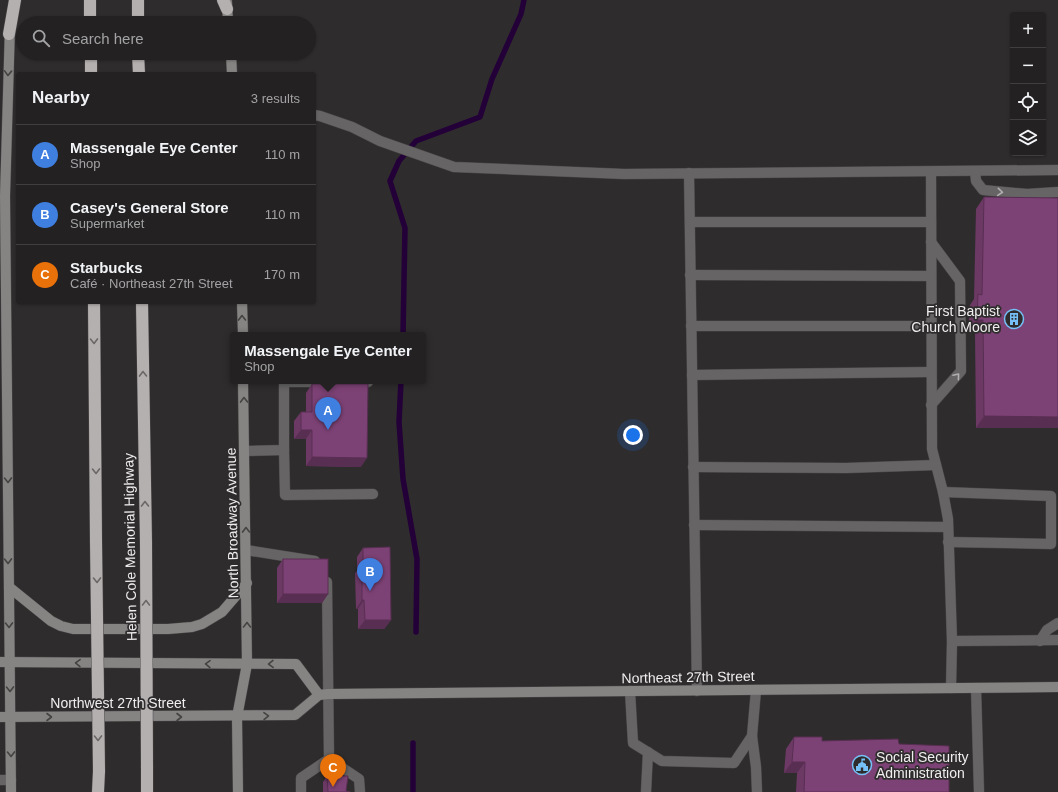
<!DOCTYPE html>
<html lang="en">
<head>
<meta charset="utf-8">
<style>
	:root { --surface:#232122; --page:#2f2e2f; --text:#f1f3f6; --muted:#a3a3a5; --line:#403e40; --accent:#75c0f6 }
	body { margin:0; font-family:Helvetica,sans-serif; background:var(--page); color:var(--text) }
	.controls { position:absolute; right:12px; top:12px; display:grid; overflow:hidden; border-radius:4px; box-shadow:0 1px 3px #0004 }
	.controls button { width:36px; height:36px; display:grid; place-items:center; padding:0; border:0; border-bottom:1px solid var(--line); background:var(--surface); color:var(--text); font:20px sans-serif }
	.you { position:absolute; left:633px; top:435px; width:14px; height:14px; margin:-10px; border:3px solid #fff; border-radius:50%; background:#1a73e8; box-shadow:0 0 0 6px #1a73e833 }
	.badge { display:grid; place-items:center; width:26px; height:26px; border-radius:50%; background:var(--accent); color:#fff; font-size:13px; font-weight:700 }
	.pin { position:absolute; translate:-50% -33px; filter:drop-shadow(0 1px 2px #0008) }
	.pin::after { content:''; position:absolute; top:21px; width:14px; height:12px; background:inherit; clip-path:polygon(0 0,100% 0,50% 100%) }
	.popup { position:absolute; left:230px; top:332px; width:196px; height:52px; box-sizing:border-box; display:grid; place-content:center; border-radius:4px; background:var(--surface); filter:drop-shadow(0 1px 3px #0005); font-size:13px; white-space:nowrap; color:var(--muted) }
	.popup b { font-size:15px; color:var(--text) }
	.popup::after { content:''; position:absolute; left:50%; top:100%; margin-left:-8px; border:8px solid transparent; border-top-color:var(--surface) }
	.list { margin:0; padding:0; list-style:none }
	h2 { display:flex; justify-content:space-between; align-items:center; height:52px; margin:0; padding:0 16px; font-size:17px }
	h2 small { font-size:13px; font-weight:400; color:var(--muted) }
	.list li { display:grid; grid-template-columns:26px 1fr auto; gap:12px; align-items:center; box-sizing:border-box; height:60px; padding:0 16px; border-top:1px solid var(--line) }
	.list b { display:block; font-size:15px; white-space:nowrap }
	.list p { margin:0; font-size:13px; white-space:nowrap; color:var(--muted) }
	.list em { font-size:13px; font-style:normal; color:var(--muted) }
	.icon { flex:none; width:22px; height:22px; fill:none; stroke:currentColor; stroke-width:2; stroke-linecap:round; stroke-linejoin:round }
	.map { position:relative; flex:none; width:1058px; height:792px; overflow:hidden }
	.search { position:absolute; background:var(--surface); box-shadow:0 1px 3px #0004; left:16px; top:16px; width:300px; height:44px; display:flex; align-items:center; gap:10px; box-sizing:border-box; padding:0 14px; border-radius:22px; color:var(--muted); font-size:15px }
	.panel { position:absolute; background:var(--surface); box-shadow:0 1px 3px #0004; left:16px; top:72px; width:300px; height:232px; border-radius:4px }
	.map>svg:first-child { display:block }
</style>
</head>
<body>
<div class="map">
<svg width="1058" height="792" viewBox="0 0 1058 792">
	<rect width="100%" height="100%" fill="#2f2c2d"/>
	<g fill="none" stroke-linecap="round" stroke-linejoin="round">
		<g stroke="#240039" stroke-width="5.5">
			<path d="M403 335 405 228 390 181 399 161 416 141 480 117 492 79 521 14 524 0"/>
			<path d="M401 381 399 422 403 479 417 559 416 632"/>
			<path d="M413 792V743"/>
		</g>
		<defs>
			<g id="lane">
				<path d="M314 115 320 116 352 127 380 141 454 167 624 174 1058 170"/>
				<path d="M975 171 976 181 983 190 1027 194 1058 192"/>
				<path d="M931 172 932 449 943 492 948 519 952 641 951 688"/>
				<path d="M689 173 697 691"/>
				<path d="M690 222H931"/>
				<path d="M931 242 960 281 961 371 931 405"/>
				<path d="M690 275 931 276"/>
				<path d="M691 326H931"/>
				<path d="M692 375 931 372"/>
				<path d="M284 450 285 495 373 494"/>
				<path d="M245 451 284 450V382H368"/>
				<path d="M693 467 846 468 936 465"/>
				<path d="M943 492 1051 496V544L948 542"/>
				<path d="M694 525 948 527"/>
				<path d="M246 550 315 561"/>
				<path d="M952 641 1058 640"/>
				<path d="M1040 641 1047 630 1058 623"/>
				<path d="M976 688 979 792"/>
				<path d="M630 691 633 743 662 761 734 763 752 736 756 690"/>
				<path d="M752 736 756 767 757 792"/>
				<path d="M329 759 359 779 360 792"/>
				<path d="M0 780H11"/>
				<path d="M301 792V778L329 759 327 582"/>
				<path d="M646 792 648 752"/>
			</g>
			<g id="secondary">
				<path d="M227 2 228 23"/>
				<path d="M10 26 5 196 11 792"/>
				<path d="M231 53 232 74"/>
				<path d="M242 302 243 335"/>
				<path d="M9 587 51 621 61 626 73 629H168L192 627 202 624 222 612 247 583"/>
				<path d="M0 662 296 664 319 695"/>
				<path d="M0 717 295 715 319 695 328 694 1058 687"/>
				<path d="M238 792 237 717 247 664 243 381"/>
			</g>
			<g id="highway">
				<path d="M90 0V23"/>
				<path d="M138 0V23"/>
				<path d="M223 0 227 9"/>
				<path d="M9 34 15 0"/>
				<path d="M91 53V74"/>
				<path d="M138 53 139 74"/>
				<path d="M94 302 96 541"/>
				<path d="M142 302 146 543"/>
				<path d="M147 768V792"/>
				<path d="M98 792 99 771"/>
			</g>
		</defs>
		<use href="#lane" stroke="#4a4748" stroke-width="11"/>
		<use href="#secondary" stroke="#4a4748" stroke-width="11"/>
		<use href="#highway" stroke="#4a4748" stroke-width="13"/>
		<use href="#lane" stroke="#666464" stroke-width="10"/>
		<use href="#secondary" stroke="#868383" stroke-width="10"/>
		<use href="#highway" stroke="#b5b0b0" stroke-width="12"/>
		<defs>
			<g id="highway-bridge">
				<path d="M96 541 99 771"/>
				<path d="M146 543 147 768"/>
			</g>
		</defs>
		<use href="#highway-bridge" stroke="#4a4748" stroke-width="13" stroke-linecap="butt"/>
		<use href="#highway-bridge" stroke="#b5b0b0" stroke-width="12"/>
	</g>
	<g fill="#6c3965">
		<path d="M984 197 1058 198V428H976L975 332H968L970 305 974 299 976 209Z"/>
		<path d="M312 384 361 467 306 466V439H294V421L301 412H306V393Z"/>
		<path d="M363 548 391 620 384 629H358V609H356L355 573 357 571V557Z"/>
		<path d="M283 559 328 594 322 603H277V568Z"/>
		<path d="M794 737 822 741 899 744 949 792H796L797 773H784L786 749Z"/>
		<path d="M327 776 346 791 350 792H323V782Z"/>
	</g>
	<g fill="#582e52">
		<path d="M977 320H983L975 332H968Z"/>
		<path d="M984 416 1058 417V428H976Z"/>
		<path d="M301 430H312L306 439H294Z"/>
		<path d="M312 457 367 458 361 467 306 466Z"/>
		<path d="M283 594H328L322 603H277Z"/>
		<path d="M362 600H364L358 609H356Z"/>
		<path d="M365 620H391L384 629H358Z"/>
		<path d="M792 762H805L797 773H784Z"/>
	</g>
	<g fill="#7d4275" stroke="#582e52">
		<path d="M984 197 1058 198V417L984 416 983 320H977L978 294 982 295Z"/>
		<path d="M312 384H368L367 458 312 457V430H301V412H312Z"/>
		<path d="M390 547 391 620H365L364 600H362V564H363V548Z"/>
		<rect x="283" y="559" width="45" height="35"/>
		<path d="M794 737H822V741L898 739 899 744 949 746V792H804L805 762H792Z"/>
		<path d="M327 776H348L346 791 350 792H328Z"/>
	</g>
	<defs><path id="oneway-chevron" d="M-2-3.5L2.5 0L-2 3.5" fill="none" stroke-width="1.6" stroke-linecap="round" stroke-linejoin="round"/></defs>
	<g stroke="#454242">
		<use href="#oneway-chevron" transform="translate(8 73) rotate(92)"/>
		<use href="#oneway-chevron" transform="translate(242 318) rotate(-91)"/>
		<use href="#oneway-chevron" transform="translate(244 400) rotate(-91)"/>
		<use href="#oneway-chevron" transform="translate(8 480) rotate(89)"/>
		<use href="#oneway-chevron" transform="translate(246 530) rotate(-91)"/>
		<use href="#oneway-chevron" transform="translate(8 561) rotate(89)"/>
		<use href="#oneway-chevron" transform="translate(9 625) rotate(89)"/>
		<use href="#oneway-chevron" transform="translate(247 625) rotate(-90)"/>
		<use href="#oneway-chevron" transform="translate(78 663) rotate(-179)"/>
		<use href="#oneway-chevron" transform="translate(208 664) rotate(-179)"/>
		<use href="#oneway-chevron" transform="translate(271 664) rotate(179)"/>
		<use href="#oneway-chevron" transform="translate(10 689) rotate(89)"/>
		<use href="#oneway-chevron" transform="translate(266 716) rotate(-1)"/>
		<use href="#oneway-chevron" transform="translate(49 717)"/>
		<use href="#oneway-chevron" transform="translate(179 717)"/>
		<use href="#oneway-chevron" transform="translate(11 754) rotate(89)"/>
	</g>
	<g stroke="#b2afb0">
		<use href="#oneway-chevron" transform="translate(1000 192) rotate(5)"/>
		<use href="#oneway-chevron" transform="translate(957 376) rotate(-50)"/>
	</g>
	<g stroke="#6b6768">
		<use href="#oneway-chevron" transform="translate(94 341) rotate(89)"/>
		<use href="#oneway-chevron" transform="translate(143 374) rotate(-91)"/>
		<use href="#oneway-chevron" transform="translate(96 471) rotate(89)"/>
		<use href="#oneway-chevron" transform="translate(145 504) rotate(-91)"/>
		<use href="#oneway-chevron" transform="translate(97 580) rotate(89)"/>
		<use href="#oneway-chevron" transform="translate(146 603) rotate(-90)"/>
		<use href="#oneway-chevron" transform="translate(98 738) rotate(89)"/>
	</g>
	<defs>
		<symbol id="building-ring" viewBox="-11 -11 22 22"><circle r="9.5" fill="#2f2c2d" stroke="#75c0f6" stroke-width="1.5"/><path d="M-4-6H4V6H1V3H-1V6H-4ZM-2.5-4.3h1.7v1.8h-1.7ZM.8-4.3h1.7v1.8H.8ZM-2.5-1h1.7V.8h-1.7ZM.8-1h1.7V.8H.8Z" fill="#75c0f6"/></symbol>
		<symbol id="civic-ring" viewBox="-11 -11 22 22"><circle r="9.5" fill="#2f2c2d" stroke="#75c0f6" stroke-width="1.5"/><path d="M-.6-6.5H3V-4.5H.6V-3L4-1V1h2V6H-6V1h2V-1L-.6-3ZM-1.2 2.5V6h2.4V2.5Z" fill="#75c0f6"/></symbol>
	</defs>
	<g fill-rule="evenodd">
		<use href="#building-ring" x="1003" y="308" width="22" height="22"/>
		<use href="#civic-ring" x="851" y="754" width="22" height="22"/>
	</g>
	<g text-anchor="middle" stroke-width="3.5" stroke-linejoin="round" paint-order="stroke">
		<g font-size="14" fill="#f0edee" stroke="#2f2c2d" text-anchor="end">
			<text x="1000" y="316">First Baptist<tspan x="1000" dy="16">Church Moore</tspan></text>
			<text x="876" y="762" text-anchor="start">Social Security<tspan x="876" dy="16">Administration</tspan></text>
		</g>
		<g font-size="14" fill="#f0edee" stroke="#2f2c2d">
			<text transform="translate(232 523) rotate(-91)" y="5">North Broadway Avenue</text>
			<text transform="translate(130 547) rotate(-91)" y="5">Helen Cole Memorial Highway</text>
			<text transform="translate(688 677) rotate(-1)" y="5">Northeast 27th Street</text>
			<text x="118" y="708">Northwest 27th Street</text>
		</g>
	</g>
</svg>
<div class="controls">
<button>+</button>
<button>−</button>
<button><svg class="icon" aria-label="locate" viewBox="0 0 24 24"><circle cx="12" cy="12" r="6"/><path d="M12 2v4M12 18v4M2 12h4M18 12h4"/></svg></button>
<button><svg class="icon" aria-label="layers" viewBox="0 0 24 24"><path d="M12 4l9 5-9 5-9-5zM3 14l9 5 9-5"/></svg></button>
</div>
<div class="you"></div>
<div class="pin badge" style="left:328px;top:430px;background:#3f7fe0">A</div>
<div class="popup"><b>Massengale Eye Center</b>Shop</div>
<div class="pin badge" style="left:370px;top:591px;background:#3f7fe0">B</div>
<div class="pin badge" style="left:333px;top:787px;background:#e8710a">C</div>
<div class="search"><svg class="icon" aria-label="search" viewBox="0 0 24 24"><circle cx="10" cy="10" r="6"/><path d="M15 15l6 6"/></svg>Search here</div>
<section class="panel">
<h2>Nearby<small>3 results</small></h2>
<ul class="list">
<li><span class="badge" style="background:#3f7fe0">A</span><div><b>Massengale Eye Center</b><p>Shop</p></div><em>110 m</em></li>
<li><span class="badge" style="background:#3f7fe0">B</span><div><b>Casey's General Store</b><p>Supermarket</p></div><em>110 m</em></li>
<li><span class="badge" style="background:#e8710a">C</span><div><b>Starbucks</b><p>Café · Northeast 27th Street</p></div><em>170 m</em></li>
</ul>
</section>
</div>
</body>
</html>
